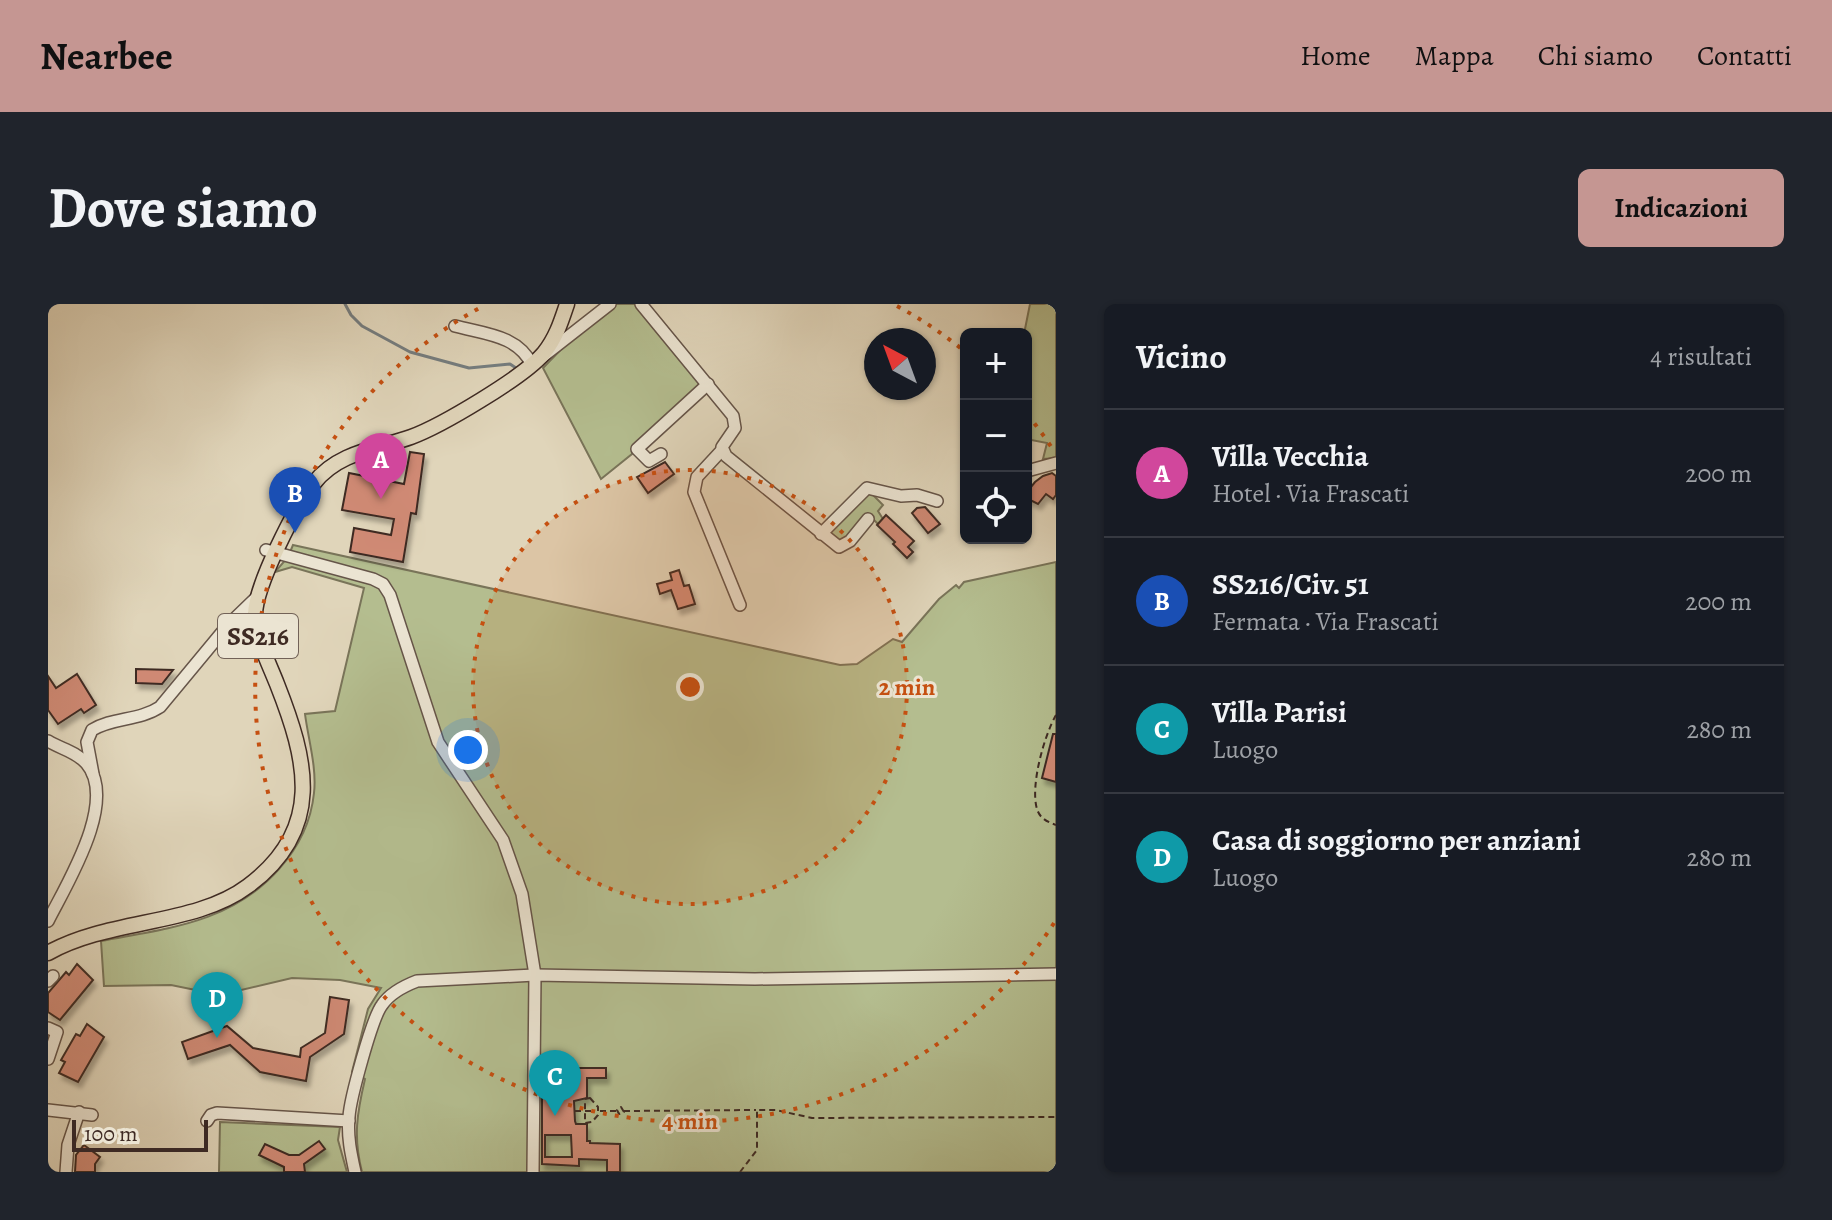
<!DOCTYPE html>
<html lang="it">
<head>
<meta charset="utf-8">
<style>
	:root { --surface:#171b24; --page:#20242c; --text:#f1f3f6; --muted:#9ea1a6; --line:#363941; --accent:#c59692 }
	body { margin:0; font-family:Alegreya,serif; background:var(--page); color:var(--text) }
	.controls { position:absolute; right:24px; top:24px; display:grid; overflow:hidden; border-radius:12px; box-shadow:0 2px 6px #0004 }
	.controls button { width:72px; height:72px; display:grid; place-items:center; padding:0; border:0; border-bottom:2px solid var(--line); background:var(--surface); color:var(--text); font:40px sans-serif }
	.compass { position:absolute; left:816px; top:24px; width:72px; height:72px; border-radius:50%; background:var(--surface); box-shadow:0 2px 6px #0004; rotate:319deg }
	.scale { position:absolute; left:24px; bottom:20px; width:136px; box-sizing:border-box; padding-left:8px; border:4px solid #3e2a23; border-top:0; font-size:22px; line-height:28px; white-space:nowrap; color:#3e2a23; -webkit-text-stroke:6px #ebe4d2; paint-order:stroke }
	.you { position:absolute; left:420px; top:446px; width:28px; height:28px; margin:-20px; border:6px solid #fff; border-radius:50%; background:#1a73e8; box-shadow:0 0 0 12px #1a73e833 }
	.badge { display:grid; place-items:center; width:52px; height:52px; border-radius:50%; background:var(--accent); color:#fff; font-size:26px; font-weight:700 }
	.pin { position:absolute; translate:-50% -66px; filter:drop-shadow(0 2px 4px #0008) }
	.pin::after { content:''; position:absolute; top:42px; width:28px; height:24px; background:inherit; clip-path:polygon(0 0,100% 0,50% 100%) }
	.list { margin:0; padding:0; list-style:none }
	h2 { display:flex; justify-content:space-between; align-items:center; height:104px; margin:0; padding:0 32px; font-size:34px }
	h2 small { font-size:26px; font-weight:400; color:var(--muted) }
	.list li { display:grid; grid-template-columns:52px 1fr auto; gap:24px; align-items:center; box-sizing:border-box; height:128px; padding:0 32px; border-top:2px solid var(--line) }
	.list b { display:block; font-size:30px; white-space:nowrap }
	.list p { margin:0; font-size:26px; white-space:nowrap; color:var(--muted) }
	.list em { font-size:26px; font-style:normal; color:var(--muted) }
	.icon { flex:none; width:44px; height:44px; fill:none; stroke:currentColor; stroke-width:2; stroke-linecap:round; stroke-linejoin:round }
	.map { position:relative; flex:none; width:1008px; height:868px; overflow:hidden; border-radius:12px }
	header { display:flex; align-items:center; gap:48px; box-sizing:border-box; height:112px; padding:0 40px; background:var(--accent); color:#111 }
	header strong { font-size:38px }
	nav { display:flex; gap:44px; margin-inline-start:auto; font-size:28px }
	.intro { display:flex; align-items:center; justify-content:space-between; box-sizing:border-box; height:192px; padding:0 48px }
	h1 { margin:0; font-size:56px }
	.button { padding:20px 36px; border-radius:12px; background:var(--accent); color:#111; font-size:28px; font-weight:700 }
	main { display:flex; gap:48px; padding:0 48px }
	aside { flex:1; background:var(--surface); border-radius:12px; box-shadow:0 2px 6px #0004 }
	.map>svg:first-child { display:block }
</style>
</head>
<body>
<header>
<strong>Nearbee</strong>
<nav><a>Home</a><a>Mappa</a><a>Chi siamo</a><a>Contatti</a></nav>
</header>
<div class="intro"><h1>Dove siamo</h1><a class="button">Indicazioni</a></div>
<main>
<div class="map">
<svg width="1008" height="868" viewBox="0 0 1008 868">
	<defs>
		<filter id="shadow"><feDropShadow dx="3" dy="5.5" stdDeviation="2" flood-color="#0004"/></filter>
	</defs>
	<rect width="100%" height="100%" fill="#e0d5ba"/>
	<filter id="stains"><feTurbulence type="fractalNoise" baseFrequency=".0025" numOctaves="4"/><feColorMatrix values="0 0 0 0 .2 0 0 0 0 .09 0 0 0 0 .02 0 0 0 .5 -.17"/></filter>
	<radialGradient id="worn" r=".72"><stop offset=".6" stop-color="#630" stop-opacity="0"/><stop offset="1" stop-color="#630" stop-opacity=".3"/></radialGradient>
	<g fill="#b4bd8f" stroke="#797459" stroke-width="2">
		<path d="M568 0H589L654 81 584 142V150L553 175 495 64 523 35Z"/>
		<path d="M982 0H1008V154L995 155 999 139 978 135V30H976Z"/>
		<path d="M821 187 835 201 830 207 835 215 830 220 821 211 793 240 778 229Z"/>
		<path d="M245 241 792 361 809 360 845 335 854 338 891 295 908 281 911 284 916 278 1008 258V868H314C305 833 309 809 317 775L304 768 320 705 333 684 292 676 244 674 172 691 123 681 56 682 53 637C120 624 183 619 231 565 250 544 263 518 266 489 269 464 260 434 257 410L287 407 316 284 244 263 227 268 240 253Z"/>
		<path d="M172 818 292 823 290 836 299 868H171Z"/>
	</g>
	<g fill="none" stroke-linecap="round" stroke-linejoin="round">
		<path stroke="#757d7f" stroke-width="3" d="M297 0 303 11 314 22 362 48 421 64 462 60 468 64"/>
	</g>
	<g fill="#d08a74" stroke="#3e2a23" stroke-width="2" fill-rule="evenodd" filter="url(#shadow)">
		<path d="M362 148 376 150 368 210 363 209 355 258 302 248 306 224 343 231 346 215 294 206 301 169 356 180Z"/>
		<path d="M617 158 626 170 600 189 589 173Z"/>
		<path d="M1004 169 1008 172V191L1005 195 998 190 990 200 978 194V189L987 178 995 172Z"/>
		<path d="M877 203 892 220 880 229 864 209 869 204Z"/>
		<path d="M838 211 866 237 860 243 865 248 859 254 845 240 847 238 829 221Z"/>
		<path d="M631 266 636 282 641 281 647 300 630 305 623 286 612 290 609 280 624 276 622 269Z"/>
		<path d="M88 365 125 366 114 380 88 379Z"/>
		<path d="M29 370 48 401 36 409 33 405 10 420 0 406V372L8 384Z"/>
		<path d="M1005 430H1008V478L994 474Z"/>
		<path d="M29 660 45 676 12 716 0 708V689L18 668 21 671Z"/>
		<path d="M282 693 301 696 296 730 262 753 258 777 212 768 182 741 140 755 134 738 179 722 205 744 252 753 253 744 277 729Z"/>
		<path d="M39 720 56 733 30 778 11 769 17 758 13 756 28 730 32 732Z"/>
		<path d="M519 764H558V774H539V794L526 797 527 817 528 820H539V837H542V839L572 840V868H559V856L531 855V862L494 860V791H519ZM497 831H523L524 853H497Z"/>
		<path d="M271 837 277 845 256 860 257 868H236V863L211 851 217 840 241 851H251Z"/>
		<path d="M36 841 52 853 47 860V868H27L28 851Z"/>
	</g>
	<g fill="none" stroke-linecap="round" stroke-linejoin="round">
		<defs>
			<g id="minor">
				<path d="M593 0 685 112 687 124 674 143 678 152 791 243 802 237 820 215"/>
				<path d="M407 22C436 30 470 31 484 61L562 0"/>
				<path d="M674 146 649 173 646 188 692 301"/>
				<path d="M613 150 601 157 589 145 660 80"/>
				<path d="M979 167 1008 159"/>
				<path d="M773 230 819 184 853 192 869 191 889 197"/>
				<path d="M218 246 325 275 335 280 342 291 390 438 455 536 474 590 487 671 485 868"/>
				<path d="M0 437C13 445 27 447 38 459 71 497 18 581 0 617"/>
				<path d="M45 470 39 438 44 426C65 413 91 417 112 403L180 321 209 293"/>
				<path d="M0 677 5 672"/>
				<path d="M0 724 9 728 0 755"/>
				<path d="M0 806 44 811"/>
				<path d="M159 817 163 811 169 809 301 817"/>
				<path d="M18 868 20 841 31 808"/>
				<path d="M307 868C303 850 299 832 301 813 302 795 324 714 334 701 342 689 356 682 369 677L487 671 707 675 1008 670"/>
			</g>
			<path id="major" d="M0 649C62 614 147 622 200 582 277 525 259 456 229 380 220 357 208 335 207 311 207 282 248 202 266 179 290 148 329 145 363 133 393 122 476 73 496 49 508 34 513 18 519 0"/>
		</defs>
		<use href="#minor" stroke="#665549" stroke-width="14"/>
		<use href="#major" stroke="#3e2a23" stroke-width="17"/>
		<g stroke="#3e2a23" stroke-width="2" stroke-dasharray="6 4" stroke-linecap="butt">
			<path d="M1008 411C996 432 982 482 989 505 992 515 1000 518 1008 521"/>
			<path d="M542 794 550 803V811L544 818 537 819V795Z"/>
			<path d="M573 803 576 808 571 810 569 806Z"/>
			<path d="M527 807H547"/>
			<path d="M552 807H569"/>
			<path d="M576 807 708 806"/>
			<path d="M692 868 709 846V806H728L764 814 1008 813"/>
		</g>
		<use href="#minor" stroke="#ebe4d2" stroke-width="11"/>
		<use href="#major" stroke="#e0d5ba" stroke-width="14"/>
	</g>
	<circle cx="642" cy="383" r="217" fill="#c65011" fill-opacity=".12"/>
	<g fill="none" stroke="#c65011" stroke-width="4" stroke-dasharray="4 8">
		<circle cx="642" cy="383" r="217"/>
		<path d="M1006 619A434 434 0 1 1 435 2M849 2A434 434 0 0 1 915 46M979 110A434 434 0 0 1 1006 147"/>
	</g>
	<g text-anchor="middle" stroke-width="6" stroke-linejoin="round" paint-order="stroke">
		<rect fill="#ebe4d2" stroke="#726258" stroke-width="2" x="170" y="310" width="80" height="44" rx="6"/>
		<g font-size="26" font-weight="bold" fill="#3e2a23">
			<text x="210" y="341">SS216</text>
		</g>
	</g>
	<circle cx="642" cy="383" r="12" fill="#c65011" stroke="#ebe4d2" stroke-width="4"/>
	<g font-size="24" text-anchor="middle" font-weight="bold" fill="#c65011" stroke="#ebe4d2" stroke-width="6" stroke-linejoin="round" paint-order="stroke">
		<text x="859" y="391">2 min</text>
		<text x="642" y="825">4 min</text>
	</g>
	<rect width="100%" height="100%" filter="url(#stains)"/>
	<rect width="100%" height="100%" fill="url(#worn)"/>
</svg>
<div class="controls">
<button>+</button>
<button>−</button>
<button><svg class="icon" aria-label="locate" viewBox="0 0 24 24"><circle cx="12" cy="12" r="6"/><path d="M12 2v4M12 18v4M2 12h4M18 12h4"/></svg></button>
</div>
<svg class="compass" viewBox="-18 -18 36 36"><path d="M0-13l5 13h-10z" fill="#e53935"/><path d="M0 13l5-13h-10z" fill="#9ea1a6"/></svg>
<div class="scale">100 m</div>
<div class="you"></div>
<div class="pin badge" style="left:333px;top:195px;background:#d1479c">A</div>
<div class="pin badge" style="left:247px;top:229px;background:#1a4fb4">B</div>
<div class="pin badge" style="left:507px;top:812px;background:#0f9aa8">C</div>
<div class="pin badge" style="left:169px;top:734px;background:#0f9aa8">D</div>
</div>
<aside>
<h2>Vicino<small>4 risultati</small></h2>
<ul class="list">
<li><span class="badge" style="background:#d1479c">A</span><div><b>Villa Vecchia</b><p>Hotel · Via Frascati</p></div><em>200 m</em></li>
<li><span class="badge" style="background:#1a4fb4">B</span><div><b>SS216/Civ. 51</b><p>Fermata · Via Frascati</p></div><em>200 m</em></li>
<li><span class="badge" style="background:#0f9aa8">C</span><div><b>Villa Parisi</b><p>Luogo</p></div><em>280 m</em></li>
<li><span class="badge" style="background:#0f9aa8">D</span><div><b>Casa di soggiorno per anziani</b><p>Luogo</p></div><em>280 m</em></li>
</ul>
</aside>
</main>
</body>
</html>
